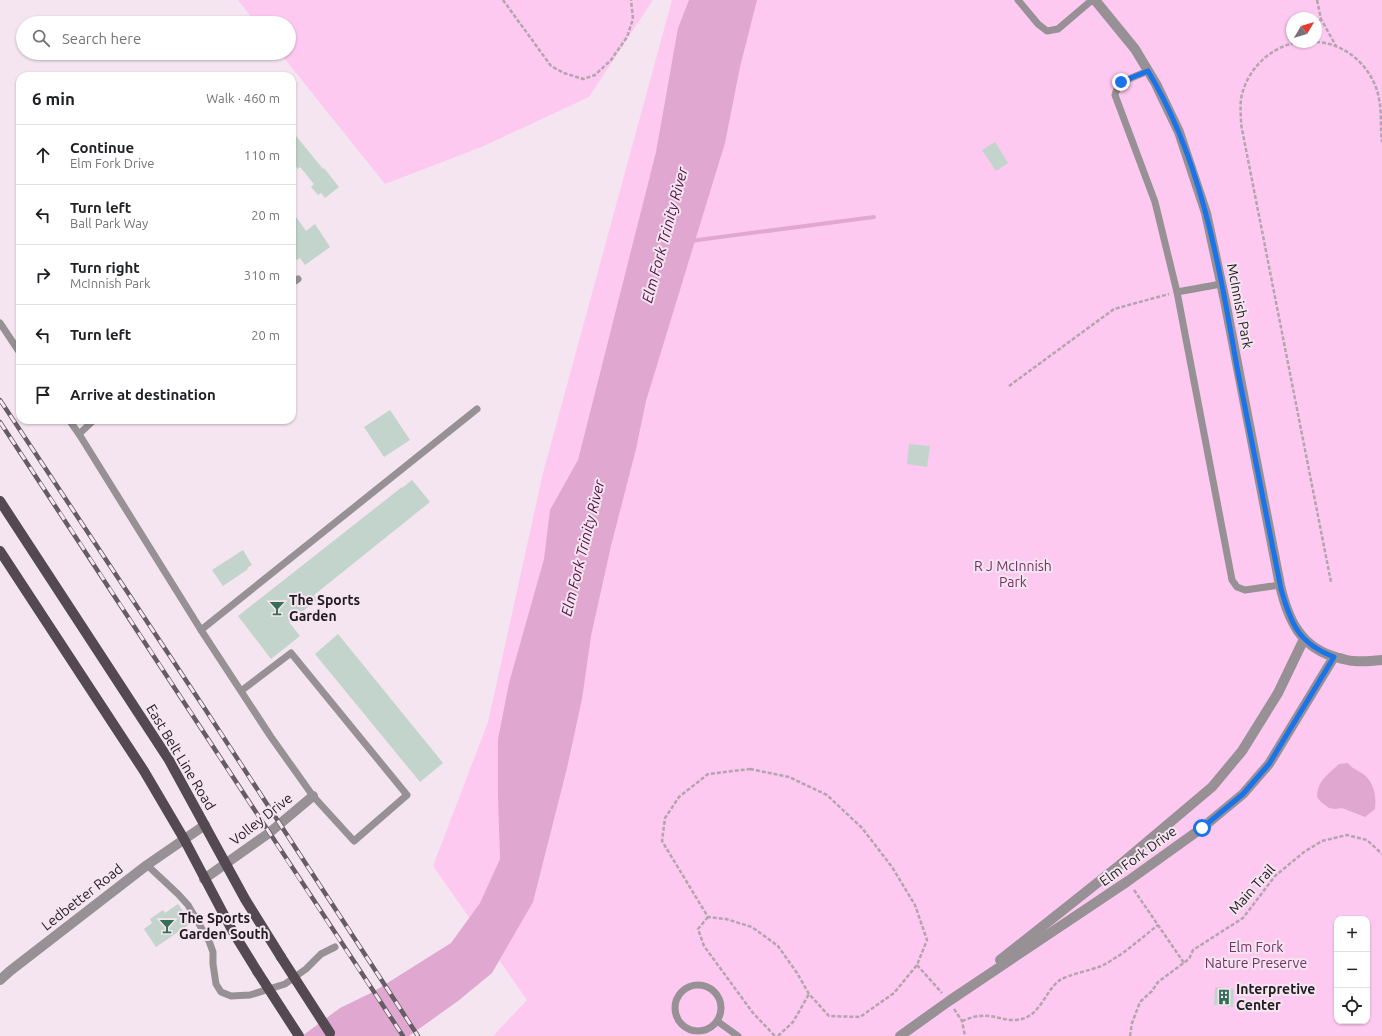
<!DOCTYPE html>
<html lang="en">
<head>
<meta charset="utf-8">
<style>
	:root { --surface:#fff; --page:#f6f6f6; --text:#202124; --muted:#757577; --line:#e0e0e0 }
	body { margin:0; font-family:Ubuntu,sans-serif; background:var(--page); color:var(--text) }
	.controls { position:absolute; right:12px; bottom:12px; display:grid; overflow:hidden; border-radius:8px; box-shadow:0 1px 3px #0004 }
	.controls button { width:36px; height:36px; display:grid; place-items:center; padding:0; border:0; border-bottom:1px solid var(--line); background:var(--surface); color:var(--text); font:20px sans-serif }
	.compass { position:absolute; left:1286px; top:12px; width:36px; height:36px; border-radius:50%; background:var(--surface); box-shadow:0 1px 3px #0004; rotate:52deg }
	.stop { position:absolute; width:12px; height:12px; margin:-9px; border:3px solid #1a73e8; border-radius:50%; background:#fff }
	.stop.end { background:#1a73e8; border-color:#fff; box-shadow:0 1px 4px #0008 }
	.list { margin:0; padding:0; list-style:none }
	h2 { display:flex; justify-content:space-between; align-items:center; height:52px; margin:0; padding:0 16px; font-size:17px }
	h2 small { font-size:13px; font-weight:400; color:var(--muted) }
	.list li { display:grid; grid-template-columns:26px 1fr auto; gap:12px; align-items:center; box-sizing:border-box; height:60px; padding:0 16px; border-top:1px solid var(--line) }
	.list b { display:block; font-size:15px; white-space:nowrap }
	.list p { margin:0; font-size:13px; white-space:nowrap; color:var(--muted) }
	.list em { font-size:13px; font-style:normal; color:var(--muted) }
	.icon { flex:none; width:22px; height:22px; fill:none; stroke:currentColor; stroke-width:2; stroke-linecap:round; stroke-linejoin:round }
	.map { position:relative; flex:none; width:1382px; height:1036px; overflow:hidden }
	.search { position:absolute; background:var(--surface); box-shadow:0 1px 3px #0004; left:16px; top:16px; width:280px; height:44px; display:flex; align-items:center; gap:10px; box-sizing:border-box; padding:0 14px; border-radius:22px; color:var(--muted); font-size:15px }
	.panel { position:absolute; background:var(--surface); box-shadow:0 1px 3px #0004; left:16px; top:72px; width:280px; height:352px; border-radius:12px }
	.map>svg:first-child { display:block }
</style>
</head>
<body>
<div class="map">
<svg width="1382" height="1036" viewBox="0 0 1382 1036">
	<rect width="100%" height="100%" fill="#f5e5f0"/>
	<g fill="#fec9f0" fill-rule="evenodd">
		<path d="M238 0H653L589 97 484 146 385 184 280 53H289V23H256Z"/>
		<path d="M672 0H1382V1036H493L527 1000 433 866 488 722 543 473ZM1292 18H1316V42H1292ZM1337 919H1367V1021H1337Z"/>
	</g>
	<g fill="#e0a8d1">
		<path d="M689 0H757L740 67 725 143 646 401 636 449 611 546 591 636 582 699 567 768 533 902 492 973 458 1001 409 1036H302L340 1008 373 992 451 943 480 903 500 859 498 796V739L509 683 544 559 550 510 578 460 656 152 678 28Z"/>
		<path d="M1348 763C1353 769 1354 768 1360 772 1373 779 1377 795 1375 809L1365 817 1342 808 1335 809 1329 808 1321 802 1317 797C1318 779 1328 775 1339 764Z"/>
	</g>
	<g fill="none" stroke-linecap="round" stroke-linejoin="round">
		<path stroke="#e0a8d1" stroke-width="4" d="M690 241 874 217"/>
	</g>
	<g fill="#c2d4cb">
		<path d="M292 131 323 169 324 168 339 187 325 198 321 193 318 195 311 187 314 184 300 167 298 169 292 162Z"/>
		<path d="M995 142 1008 163 996 171 982 150Z"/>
		<path d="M292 211 306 231 315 224 330 247 305 265 300 258 297 260 292 254Z"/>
		<path d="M390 410 410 440 384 457 364 427Z"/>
		<path d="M909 444 930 446 927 467 907 464Z"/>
		<path d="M412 480 430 502 314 595 317 600 289 622 300 636 271 659 238 616 402 487V488Z"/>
		<path d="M243 550 252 565 247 568 248 569 223 586 212 570Z"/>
		<path d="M338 634 443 763 420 782 315 654Z"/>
		<path d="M178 904 191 923 156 947 144 929 152 923 150 919 163 910 165 913Z"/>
		<path d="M1215 987 1234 989 1233 1007 1214 1005Z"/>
	</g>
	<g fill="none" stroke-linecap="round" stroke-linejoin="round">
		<g stroke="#b2a5ae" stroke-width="2.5" stroke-dasharray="4 2" stroke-linecap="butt">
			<path d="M503 0 551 66 564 73 583 79 595 75 611 60 627 37 633 19 631 0"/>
			<path d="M1317 0 1321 19 1336 46"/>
			<path d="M1316 26 1321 19"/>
			<path d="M1301 42C1271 45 1246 70 1241 99 1240 107 1241 116 1241 124L1331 582"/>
			<path d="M1316 42C1347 43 1374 69 1379 99 1382 113 1380 128 1382 142"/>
			<path d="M1009 386 1114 309 1169 294"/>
			<path d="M750 769 789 777 827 795 862 828 892 867 915 905 927 940 917 965 894 993 860 1017 829 1016 809 994 797 973 778 946 752 927 726 919 708 917 662 841 665 818 679 797 708 774Z"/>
			<path d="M1134 890 1184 963"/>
			<path d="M708 917 698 929 704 946 753 1013 775 1036"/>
			<path d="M917 965 942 993"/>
			<path d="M954 1009 962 1021 965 1036"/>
			<path d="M962 1021C968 1019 974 1016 980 1016 996 1014 1008 1024 1025 1018 1042 1011 1046 990 1060 980 1070 974 1089 971 1101 966 1122 956 1140 939 1158 925"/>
			<path d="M778 1036 793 1022 809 994"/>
			<path d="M1130 1036 1132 1023 1140 1002 1152 991 1158 982 1189 959 1193 950 1243 918 1275 876 1304 852 1322 841 1347 835 1367 840 1382 854"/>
		</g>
		<g stroke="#979196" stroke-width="7">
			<path d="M1018 0 1038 24 1047 31 1058 29 1092 0"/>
			<path d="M1148 71C1135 77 1118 80 1115 95L1155 202 1177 292 1221 284"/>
			<path d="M292 283 298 279"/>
			<path d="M1177 292 1232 580 1237 587 1245 590 1280 585"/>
			<path d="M0 323 20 353"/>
			<path d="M69 420 79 434"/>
			<path d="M94 420 79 434 201 630"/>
			<path d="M241 691 291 653 407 795 354 841 313 796 271 737 201 630 477 409"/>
			<path d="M147 865 178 894 188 905 209 941 213 952V964L216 984 221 992 231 996 250 995 285 984 306 969 321 954 335 947"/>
			<circle cx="698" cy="1008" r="23"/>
			<path d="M717 1021 738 1036"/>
		</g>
		<g stroke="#979196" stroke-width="10">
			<path d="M1095 0 1135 49 1156 84 1179 132 1206 213 1225 301 1280 585C1288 620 1301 649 1339 658 1344 659 1349 661 1354 661 1363 662 1373 661 1382 660"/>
			<path d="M204 879 269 833 313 796"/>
			<path d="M1000 960 1116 868 1212 787 1242 751 1278 693 1304 639"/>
			<path d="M0 980 10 971 147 865 205 825"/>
			<path d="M900 1036 949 1001 1128 881 1202 828 1243 794 1269 764 1334 657"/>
		</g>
		<g stroke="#544951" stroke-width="10">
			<path d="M0 501 169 760 245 899 281 957"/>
			<path d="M0 551 144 771 184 839 233 932 257 971"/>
		</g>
		<defs>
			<g id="rail">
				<path d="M0 400 205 709 418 1036"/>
				<path d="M0 422C135 626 268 832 403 1036"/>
			</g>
		</defs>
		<use href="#rail" stroke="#665d64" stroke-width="4.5"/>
		<use href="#rail" stroke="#f5e5f0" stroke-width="3" stroke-dasharray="9" stroke-linecap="butt"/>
		<g stroke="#544951" stroke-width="10">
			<path d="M281 957 330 1033"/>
			<path d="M257 971 299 1036"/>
		</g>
	</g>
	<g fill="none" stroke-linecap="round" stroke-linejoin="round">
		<path stroke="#1a73e8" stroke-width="5" d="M1121 82 1148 71C1202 160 1219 266 1237 367 1251 441 1266 515 1281 589 1291 624 1298 643 1334 657L1269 764 1243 794 1202 828"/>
	</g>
	<defs>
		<symbol id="bar-bare" viewBox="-9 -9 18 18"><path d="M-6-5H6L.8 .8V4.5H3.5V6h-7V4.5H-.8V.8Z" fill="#366f58" stroke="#f5e5f0" stroke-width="2.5" paint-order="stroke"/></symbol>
		<symbol id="building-bare" viewBox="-9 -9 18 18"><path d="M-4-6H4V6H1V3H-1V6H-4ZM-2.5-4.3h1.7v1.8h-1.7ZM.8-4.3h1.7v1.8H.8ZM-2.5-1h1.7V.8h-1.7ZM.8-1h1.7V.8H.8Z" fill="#366f58" stroke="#f5e5f0" stroke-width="2.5" paint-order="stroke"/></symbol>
	</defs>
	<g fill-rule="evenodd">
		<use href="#bar-bare" x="266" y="597" width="22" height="22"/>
		<use href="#bar-bare" x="156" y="915" width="22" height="22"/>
		<use href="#building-bare" x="1213" y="986" width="22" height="22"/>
	</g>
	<g text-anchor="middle" stroke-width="4" stroke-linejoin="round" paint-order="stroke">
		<g font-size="14" fill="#201b1f" stroke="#f5e5f0">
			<text transform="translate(1240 306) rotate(79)" y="5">McInnish Park</text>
			<text transform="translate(181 757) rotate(59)" y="5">East Belt Line Road</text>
			<text transform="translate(261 819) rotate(-38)" y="5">Volley Drive</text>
			<text transform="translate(1138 856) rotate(-36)" y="5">Elm Fork Drive</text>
			<text transform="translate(1252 889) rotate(-48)" y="5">Main Trail</text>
			<text transform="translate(82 897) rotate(-38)" y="5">Ledbetter Road</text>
		</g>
		<g font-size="14" fill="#743266" stroke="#f5e5f0">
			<text x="1013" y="571">R J McInnish<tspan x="1013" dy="16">Park</tspan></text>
			<text x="1256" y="952">Elm Fork<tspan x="1256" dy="16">Nature Preserve</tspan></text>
		</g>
		<g font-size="14" font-weight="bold" fill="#201b1f" stroke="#f5e5f0" text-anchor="start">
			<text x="289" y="605">The Sports<tspan x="289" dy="16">Garden</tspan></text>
			<text x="179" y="923">The Sports<tspan x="179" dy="16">Garden South</tspan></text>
			<text x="1236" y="994">Interpretive<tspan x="1236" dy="16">Center</tspan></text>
		</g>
		<g font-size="15" font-style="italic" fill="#521246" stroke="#f5e5f0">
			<text transform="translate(665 235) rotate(-75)" y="5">Elm Fork Trinity River</text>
			<text transform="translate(583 548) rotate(-76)" y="5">Elm Fork Trinity River</text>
		</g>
	</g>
</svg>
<div class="controls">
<button>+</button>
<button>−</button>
<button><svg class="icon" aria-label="locate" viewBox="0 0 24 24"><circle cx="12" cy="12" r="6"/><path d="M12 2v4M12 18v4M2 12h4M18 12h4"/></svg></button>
</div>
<svg class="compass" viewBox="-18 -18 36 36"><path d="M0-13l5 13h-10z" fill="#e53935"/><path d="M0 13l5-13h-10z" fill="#757577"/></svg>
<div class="stop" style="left:1202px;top:828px"></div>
<div class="stop end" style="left:1121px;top:82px"></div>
<div class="search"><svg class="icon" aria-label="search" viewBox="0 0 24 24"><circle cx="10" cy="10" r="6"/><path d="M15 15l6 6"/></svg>Search here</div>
<section class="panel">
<h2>6 min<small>Walk · 460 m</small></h2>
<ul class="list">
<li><svg class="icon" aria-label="ahead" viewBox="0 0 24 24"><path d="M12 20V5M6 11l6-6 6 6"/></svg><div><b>Continue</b><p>Elm Fork Drive</p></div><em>110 m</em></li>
<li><svg class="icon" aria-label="left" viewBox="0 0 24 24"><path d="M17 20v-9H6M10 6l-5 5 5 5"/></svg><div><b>Turn left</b><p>Ball Park Way</p></div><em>20 m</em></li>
<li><svg class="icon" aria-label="right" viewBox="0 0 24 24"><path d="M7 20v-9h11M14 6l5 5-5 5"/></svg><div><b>Turn right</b><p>McInnish Park</p></div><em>310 m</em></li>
<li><svg class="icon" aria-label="left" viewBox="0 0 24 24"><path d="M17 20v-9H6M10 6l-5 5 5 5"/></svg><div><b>Turn left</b></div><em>20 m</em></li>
<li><svg class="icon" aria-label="arrive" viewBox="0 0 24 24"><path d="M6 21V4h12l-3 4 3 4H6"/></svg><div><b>Arrive at destination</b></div></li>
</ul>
</section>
</div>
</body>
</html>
